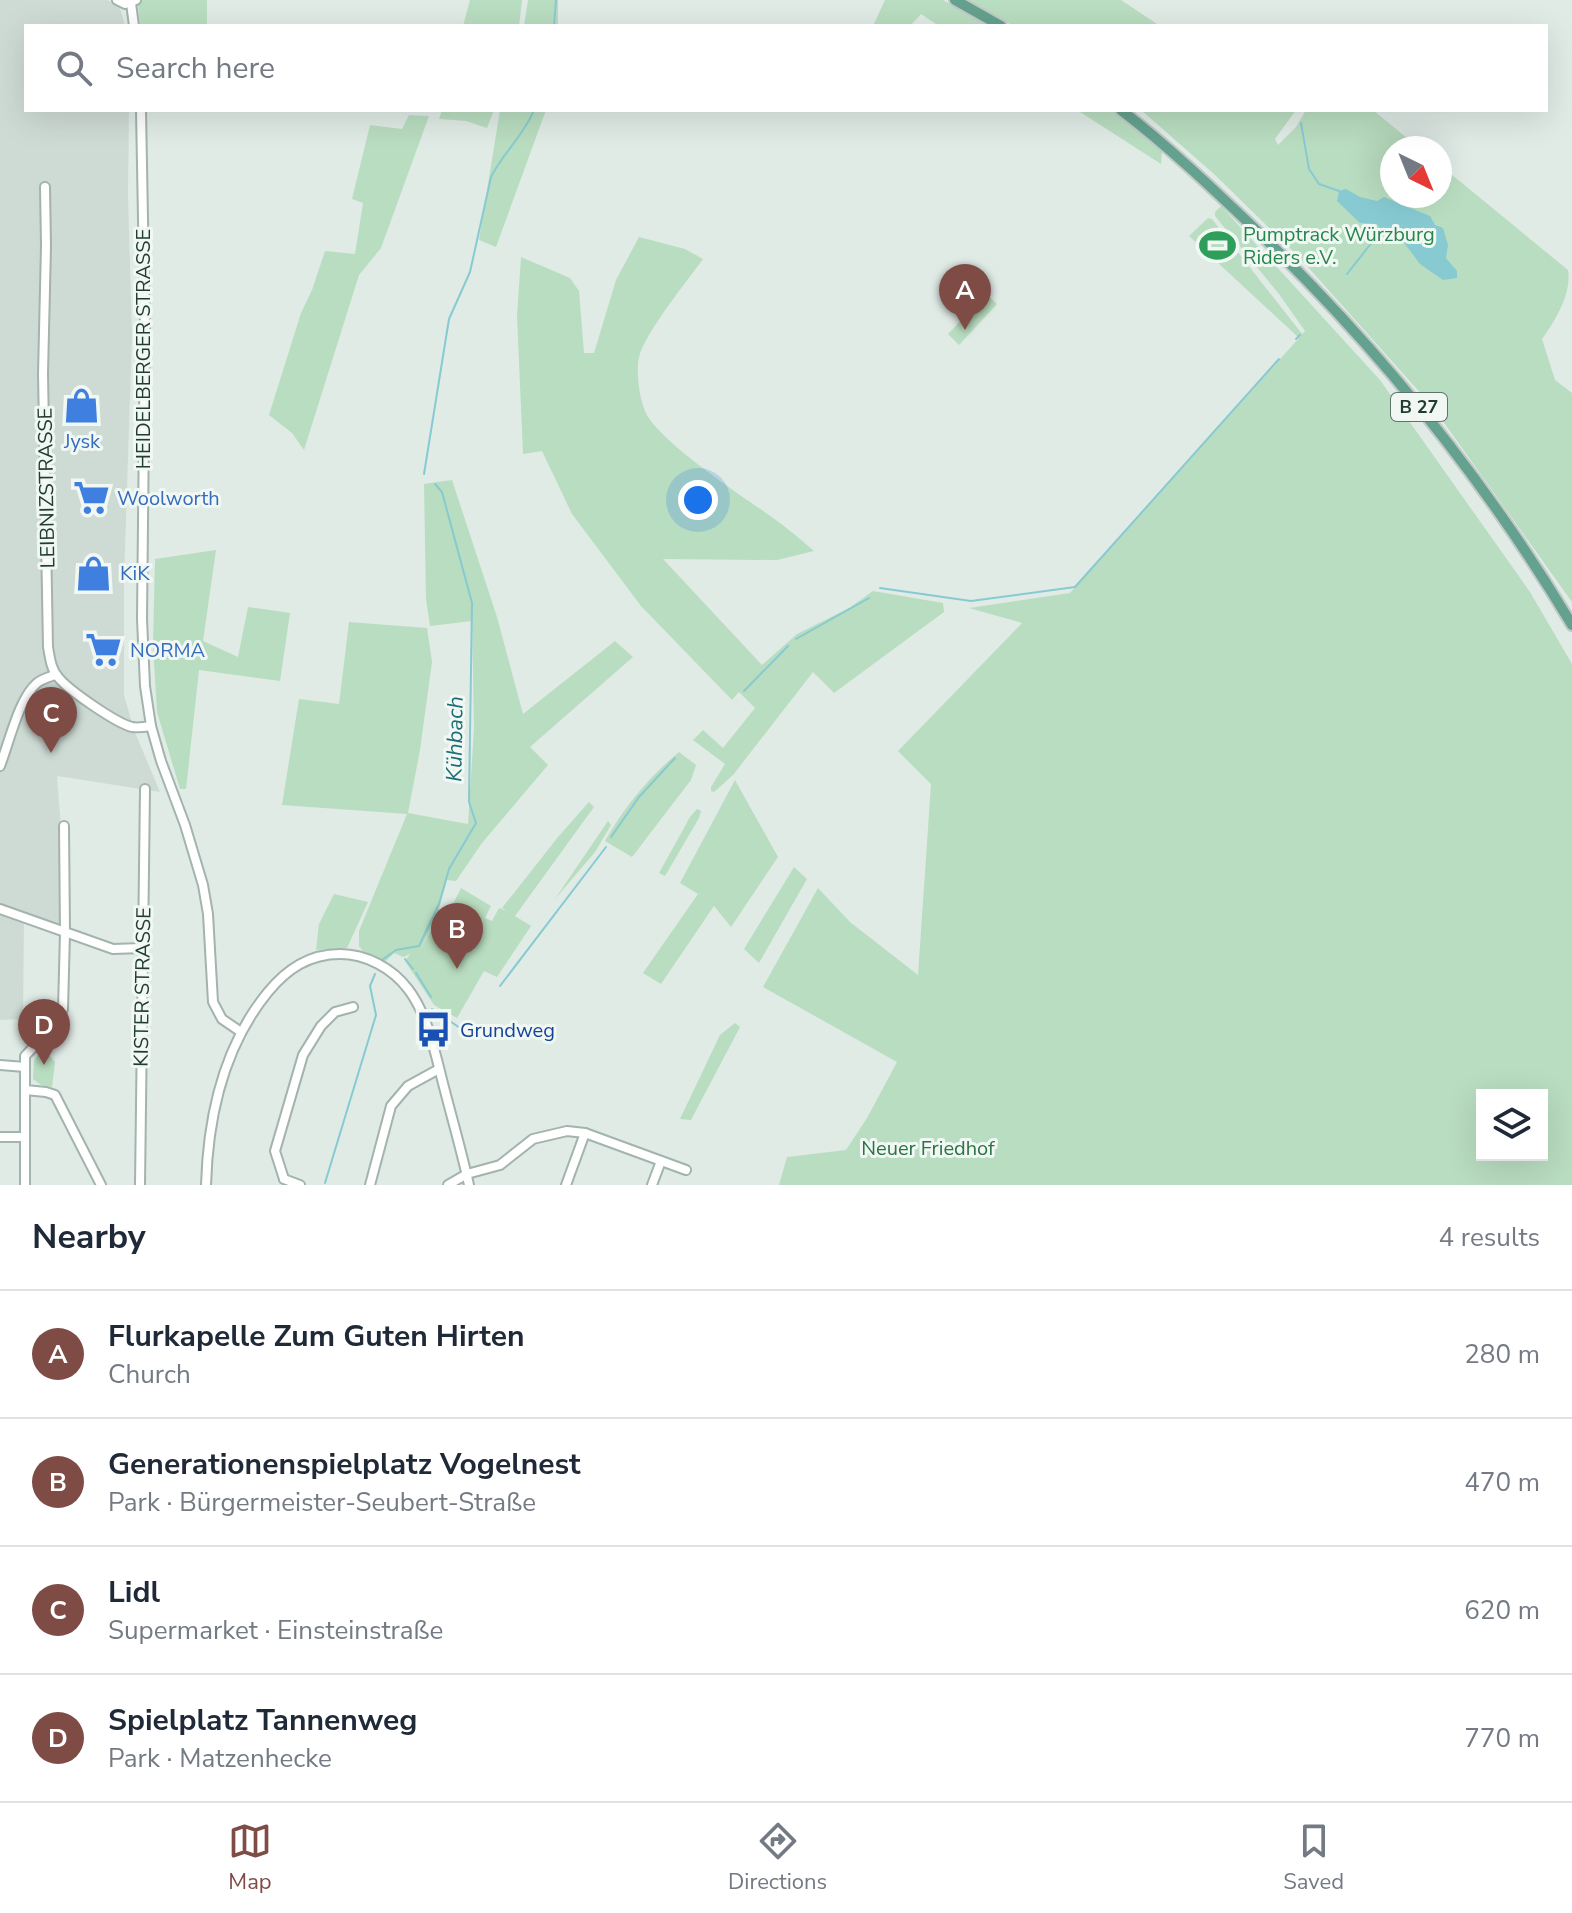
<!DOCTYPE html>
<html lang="en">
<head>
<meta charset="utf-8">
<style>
	:root { --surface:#fff; --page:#f2f2f3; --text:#1f2937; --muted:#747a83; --line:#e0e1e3; --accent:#7e4b45 }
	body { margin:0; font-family:"Nunito Sans",sans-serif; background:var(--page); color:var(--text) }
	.controls { position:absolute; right:24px; bottom:24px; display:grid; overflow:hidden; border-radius:0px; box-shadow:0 8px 32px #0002 }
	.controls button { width:72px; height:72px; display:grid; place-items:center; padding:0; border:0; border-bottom:2px solid var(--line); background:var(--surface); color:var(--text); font:40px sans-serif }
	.compass { position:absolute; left:1380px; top:136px; width:72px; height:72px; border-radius:50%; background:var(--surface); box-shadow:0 8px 32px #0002; rotate:137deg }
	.you { position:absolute; left:698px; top:500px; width:28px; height:28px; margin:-20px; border:6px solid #fff; border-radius:50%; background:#1a73e8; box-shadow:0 0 0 12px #1a73e833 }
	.badge { display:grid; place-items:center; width:52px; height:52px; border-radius:50%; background:var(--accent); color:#fff; font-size:26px; font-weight:700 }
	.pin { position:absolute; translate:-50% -66px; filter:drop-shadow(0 2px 4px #0008) }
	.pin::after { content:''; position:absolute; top:42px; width:28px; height:24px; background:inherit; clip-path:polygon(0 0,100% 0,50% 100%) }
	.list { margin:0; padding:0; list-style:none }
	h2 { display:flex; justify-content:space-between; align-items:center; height:104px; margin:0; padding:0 32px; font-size:34px }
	h2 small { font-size:26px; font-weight:400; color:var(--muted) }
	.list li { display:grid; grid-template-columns:52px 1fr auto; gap:24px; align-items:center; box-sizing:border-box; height:128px; padding:0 32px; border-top:2px solid var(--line) }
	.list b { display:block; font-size:30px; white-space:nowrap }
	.list p { margin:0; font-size:26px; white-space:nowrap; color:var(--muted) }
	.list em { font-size:26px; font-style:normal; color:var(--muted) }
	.icon { flex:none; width:44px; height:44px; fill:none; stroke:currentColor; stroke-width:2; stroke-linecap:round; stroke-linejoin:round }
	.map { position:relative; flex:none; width:1572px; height:1185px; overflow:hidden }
	.search { position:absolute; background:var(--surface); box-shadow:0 8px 32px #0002; left:24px; right:24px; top:24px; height:88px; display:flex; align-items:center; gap:20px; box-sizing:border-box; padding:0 28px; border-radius:0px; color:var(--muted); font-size:30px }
	.sheet { height:616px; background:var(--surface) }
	nav { display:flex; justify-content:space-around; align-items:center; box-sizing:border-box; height:112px; border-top:2px solid var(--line); background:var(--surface); font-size:22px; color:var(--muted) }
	nav a { display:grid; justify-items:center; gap:4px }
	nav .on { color:var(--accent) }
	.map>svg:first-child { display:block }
</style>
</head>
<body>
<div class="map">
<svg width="1572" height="1185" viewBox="0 0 1572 1185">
	<rect width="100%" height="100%" fill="#e0ebe6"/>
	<path fill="#cedbd4" d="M0 0H107L119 5 124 22V26H26V110H129L128 194 132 335 124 581V695L134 730 160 792 57 776 63 855 64 929 24 919 23 1019 0 1020Z"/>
	<g fill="#b9ddc0" fill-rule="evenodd">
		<path d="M141 0H207V26H140L138 5Z"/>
		<path d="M470 0H522L519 26H463Z"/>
		<path d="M528 0H558V26H524Z"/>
		<path d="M885 0H943L987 26H939L921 14 910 26H873Z"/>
		<path d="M968 0H1121L1160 26H1013Z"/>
		<path d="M442 110H494L487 128 466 121 439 119Z"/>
		<path d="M500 110H546L496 247 479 240Z"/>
		<path d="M1077 110H1112L1162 151 1161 164Z"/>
		<path d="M1141 110H1296L1275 139 1278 145 1296 127 1306 110H1373L1419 148H1392V196H1440V165L1568 270C1572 293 1555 321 1542 339L1555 380 1572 393V602L1432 406 1299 257 1214 174Z"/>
		<path d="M409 115 429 116 381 248 359 275 304 450 292 433 269 415 301 313 312 290 325 251 355 254 363 203 352 199 370 125 402 129Z"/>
		<path d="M1221 206 1380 380 1530 592 1572 664V1185H779L787 1157 846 1150 867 1118 897 1062 763 987 818 888 850 922 918 975 931 784 898 751 1022 623 969 608 1070 593 1299 338 1189 236 1208 218 1212 219 1302 334 1305 331 1279 294 1215 216V212ZM1482 1095H1542V1155H1482Z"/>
		<path d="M639 237 685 249 703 259C687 281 645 333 639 357 636 372 639 397 645 411 658 442 747 499 776 520 790 530 802 541 814 551L777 560 663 559 762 665 797 634 849 608 873 591 943 603 944 612 834 693 813 672 733 775 714 792 711 791V787L725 764 693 740 703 730 723 748 755 708 739 692 732 700 641 606 572 514 542 451 523 454 517 316 521 257 570 278 579 291 584 353H594L616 280Z"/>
		<path d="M986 294 997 304 959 345 948 334Z"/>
		<path d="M452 480 497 617 523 714 615 641 633 657 530 747 548 765 482 843 456 881 447 880 438 912 421 949 432 928 439 932 461 888 491 906 485 918 492 921 499 908 507 911 502 908 558 837 589 802 594 807 515 916 531 926 497 977 484 971 457 1018 434 1005 405 961 410 954 403 957 394 953 385 962 365 954 359 946V931L407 814 282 805 299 699 339 704 349 622 427 628 432 662 420 750 408 813 468 824 474 728 472 621 430 626 426 599 424 484Z"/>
		<path d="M216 550 203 641 238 657 248 607 290 613 280 681 199 670 186 789H180L157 712 153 646 155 559Z"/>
		<path d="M679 752 696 765 691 780 632 857 605 841C624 807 649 777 679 752Z"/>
		<path d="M735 780 778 857 731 927 714 906 661 984 643 973 698 894 680 883Z"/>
		<path d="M697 809 701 811 699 818 665 876 659 873 690 817Z"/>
		<path d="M608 821 611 825 595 852 555 899Z"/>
		<path d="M794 867 807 879 759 963 744 949Z"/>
		<path d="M334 894 368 902 347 948 316 950 319 924Z"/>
		<path d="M735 1023 740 1027 691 1120 680 1119 720 1035Z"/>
		<path d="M43 1048 55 1062 52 1087 41 1085 33 1079 34 1061Z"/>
	</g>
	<path fill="#87cad1" d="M1346 189 1360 197 1377 201 1384 197 1430 216 1435 225 1443 228 1448 245 1446 258 1457 271V278L1443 280 1420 264 1402 240C1388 238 1383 236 1377 224L1360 223 1337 201 1339 191Z"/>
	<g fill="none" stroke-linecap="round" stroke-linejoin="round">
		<g stroke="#87cad1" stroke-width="2">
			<path d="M554 26 556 0"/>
			<path d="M1301 123 1309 169 1319 184 1339 191"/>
			<path d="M1347 274 1380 232"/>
			<path d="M1296 339 1300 335"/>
			<path d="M424 474 449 319 470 272 491 177C503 153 524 135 534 110"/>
			<path d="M880 588 971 601 1075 587 1279 359"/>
			<path d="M796 639 869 598"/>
			<path d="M744 691 788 646"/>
			<path d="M611 837 639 797 675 758"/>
			<path d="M405 959 413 969"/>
			<path d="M382 960 396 950 419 946 439 904 449 869 476 823 469 802 472 603 442 492 435 484"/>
			<path d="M416 973 431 997"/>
			<path d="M500 986 606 847"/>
			<path d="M432 1009 463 1030"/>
			<path d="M325 1183 376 1015 370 986 375 974"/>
		</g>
		<defs>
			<g id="minor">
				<path d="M117 0 125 4 136 0"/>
				<path d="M131 3 134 26"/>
				<path d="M141 110 145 329 142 619 145 686 151 726 161 761 185 825 203 885 208 914 213 1002 222 1019 241 1032"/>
				<path d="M45 187 46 246 43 374 48 647C50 658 51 669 58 677 68 690 116 723 132 727 138 728 145 727 151 726"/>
				<path d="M0 766C9 743 19 698 37 683 42 679 49 677 55 675"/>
				<path d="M0 909 113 949 142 948"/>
				<path d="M0 1065 25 1067"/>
				<path d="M25 1090 46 1092 55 1095 101 1185"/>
				<path d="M0 1137H25"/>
				<path d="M284 1179 275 1151 303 1055 321 1026 335 1012 353 1007"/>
				<path d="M284 1179 300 1185"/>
				<path d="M25 1185V1056L57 1022 63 1009 65 933 64 826"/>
				<path d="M140 1185 145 789"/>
				<path d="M206 1185C208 1116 223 1047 268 992 287 969 309 954 340 954 366 954 392 968 408 989 429 1016 436 1058 445 1091 453 1122 462 1153 469 1185"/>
				<path d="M370 1185 391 1106 408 1086 439 1069"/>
				<path d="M448 1185 467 1174 500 1165 533 1139 567 1131 585 1133 686 1170"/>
				<path d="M566 1185 585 1133"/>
				<path d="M652 1185 661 1161"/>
			</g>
			<g id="major">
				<path d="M955 0 1001 26"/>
				<path d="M1121 110C1168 146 1210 186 1253 227 1376 345 1484 478 1572 625"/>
			</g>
		</defs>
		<use href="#minor" stroke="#a3b3ad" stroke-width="12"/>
		<use href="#major" stroke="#c1c8c6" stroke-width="14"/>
		<use href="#minor" stroke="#fff" stroke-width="8"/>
		<use href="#major" stroke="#64a18e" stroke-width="10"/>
	</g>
	<defs>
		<symbol id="stadium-bare" viewBox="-9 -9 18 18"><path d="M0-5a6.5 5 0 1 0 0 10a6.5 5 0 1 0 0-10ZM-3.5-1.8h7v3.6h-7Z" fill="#2e9e5b" stroke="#f1f8f4" stroke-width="2.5" paint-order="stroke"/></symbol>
		<symbol id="shop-bare" viewBox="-9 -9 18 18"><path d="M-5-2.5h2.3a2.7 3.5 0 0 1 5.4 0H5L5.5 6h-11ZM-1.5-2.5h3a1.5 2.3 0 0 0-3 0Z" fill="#3f7fe0" stroke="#f1f8f4" stroke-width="2.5" paint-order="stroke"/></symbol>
		<symbol id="supermarket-bare" viewBox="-9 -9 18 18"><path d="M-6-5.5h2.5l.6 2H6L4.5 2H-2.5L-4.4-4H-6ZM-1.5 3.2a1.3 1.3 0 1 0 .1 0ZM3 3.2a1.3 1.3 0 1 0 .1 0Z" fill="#3f7fe0" stroke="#f1f8f4" stroke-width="2.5" paint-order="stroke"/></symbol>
		<symbol id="bus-bare" viewBox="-9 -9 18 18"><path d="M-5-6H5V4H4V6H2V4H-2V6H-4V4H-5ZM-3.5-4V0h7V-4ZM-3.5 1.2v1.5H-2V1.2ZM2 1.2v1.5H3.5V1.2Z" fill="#1a4fb4" stroke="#f1f8f4" stroke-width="2.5" paint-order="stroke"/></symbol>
	</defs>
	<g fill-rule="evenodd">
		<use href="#stadium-bare" x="1192" y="220" width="51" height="51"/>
		<use href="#shop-bare" x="56" y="380" width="51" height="51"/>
		<use href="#supermarket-bare" x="66" y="472" width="51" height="51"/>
		<use href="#shop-bare" x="68" y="548" width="51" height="51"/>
		<use href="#supermarket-bare" x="78" y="624" width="51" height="51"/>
		<use href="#bus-bare" x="408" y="1004" width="51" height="51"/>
	</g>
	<g text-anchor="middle" stroke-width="6" stroke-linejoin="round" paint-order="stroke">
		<rect fill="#f1f8f4" stroke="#5f746d" stroke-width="2" x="1391" y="393" width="56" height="28" rx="6"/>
		<g font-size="18" font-weight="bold" fill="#213c33">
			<text x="1419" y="413">B 27</text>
		</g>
		<g font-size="20" fill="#27864d" stroke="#f1f8f4" text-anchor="start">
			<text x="1243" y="241">Pumptrack Würzburg<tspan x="1243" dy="23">Riders e.V.</tspan></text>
		</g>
		<g font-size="20" fill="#213c33" stroke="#f1f8f4">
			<text transform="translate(143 349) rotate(-90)" y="7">HEIDELBERGER STRASSE</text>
			<text transform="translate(46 488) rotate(-91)" y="7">LEIBNIZSTRASSE</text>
			<text transform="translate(142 987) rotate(-89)" y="7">KISTER STRASSE</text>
		</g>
		<g font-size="20" fill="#366cbe" stroke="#f1f8f4" text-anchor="start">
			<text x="82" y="448" text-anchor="middle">Jysk</text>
			<text x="117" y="505">Woolworth</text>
			<text x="120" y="580">KiK</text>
			<text x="130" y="657">NORMA</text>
		</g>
		<g font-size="20" fill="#164399" stroke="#f1f8f4" text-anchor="start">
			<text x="460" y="1037">Grundweg</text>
		</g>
		<g font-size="20" fill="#2b7342" stroke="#f1f8f4">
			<text x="928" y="1155">Neuer Friedhof</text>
		</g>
		<g font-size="22" font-style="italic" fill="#1a6e78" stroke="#f1f8f4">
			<text transform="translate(454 739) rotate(-89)" y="8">Kühbach</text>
		</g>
	</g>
</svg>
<div class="controls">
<button><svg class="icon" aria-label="layers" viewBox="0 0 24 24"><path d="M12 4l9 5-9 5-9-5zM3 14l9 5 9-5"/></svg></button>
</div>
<svg class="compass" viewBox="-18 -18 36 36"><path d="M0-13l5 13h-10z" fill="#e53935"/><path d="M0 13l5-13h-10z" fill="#747a83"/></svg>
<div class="you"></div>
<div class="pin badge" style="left:965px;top:330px">A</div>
<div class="pin badge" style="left:457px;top:969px">B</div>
<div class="pin badge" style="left:51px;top:753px">C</div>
<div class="pin badge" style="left:44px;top:1065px">D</div>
<div class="search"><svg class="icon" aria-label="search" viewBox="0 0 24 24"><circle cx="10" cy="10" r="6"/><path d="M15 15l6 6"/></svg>Search here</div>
</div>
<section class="sheet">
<h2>Nearby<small>4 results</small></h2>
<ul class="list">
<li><span class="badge">A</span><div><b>Flurkapelle Zum Guten Hirten</b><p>Church</p></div><em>280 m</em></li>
<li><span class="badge">B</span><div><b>Generationenspielplatz Vogelnest</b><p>Park · Bürgermeister-Seubert-Straße</p></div><em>470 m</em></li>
<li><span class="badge">C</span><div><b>Lidl</b><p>Supermarket · Einsteinstraße</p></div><em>620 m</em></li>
<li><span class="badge">D</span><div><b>Spielplatz Tannenweg</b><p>Park · Matzenhecke</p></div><em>770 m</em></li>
</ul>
</section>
<nav>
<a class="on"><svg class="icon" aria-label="map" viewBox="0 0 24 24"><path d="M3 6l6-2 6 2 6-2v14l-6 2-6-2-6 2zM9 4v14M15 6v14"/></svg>Map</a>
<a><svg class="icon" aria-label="directions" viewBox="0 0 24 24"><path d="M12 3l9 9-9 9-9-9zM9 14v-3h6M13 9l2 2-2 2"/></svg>Directions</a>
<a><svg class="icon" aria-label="saved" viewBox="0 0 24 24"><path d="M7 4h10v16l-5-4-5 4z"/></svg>Saved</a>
</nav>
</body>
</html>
